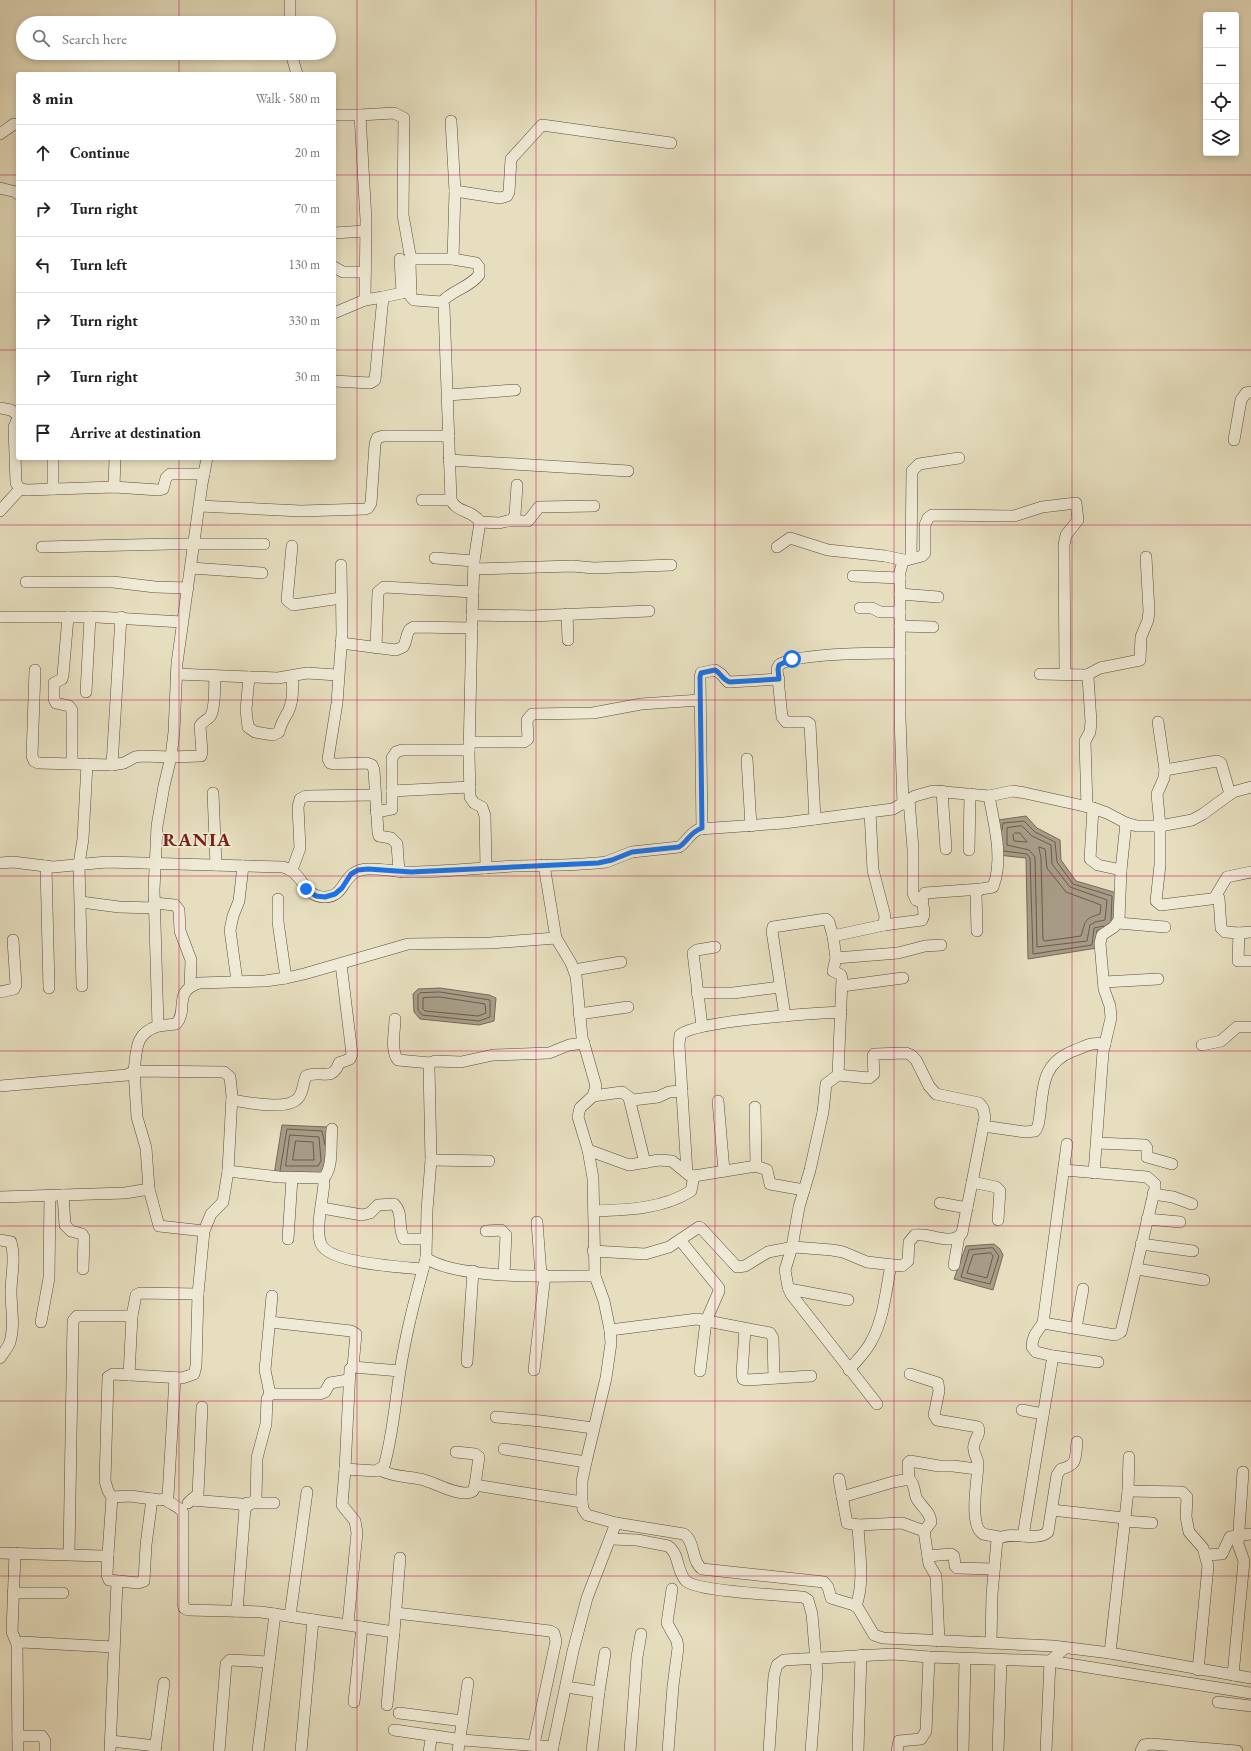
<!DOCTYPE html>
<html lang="en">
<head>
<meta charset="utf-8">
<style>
	:root { --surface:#fff; --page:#f6f6f6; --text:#202124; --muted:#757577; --line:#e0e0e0 }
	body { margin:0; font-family:"EB Garamond",serif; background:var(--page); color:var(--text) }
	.controls { position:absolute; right:12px; top:12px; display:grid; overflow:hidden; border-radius:4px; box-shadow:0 2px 6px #0003 }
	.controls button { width:36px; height:36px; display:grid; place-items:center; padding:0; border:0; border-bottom:1px solid var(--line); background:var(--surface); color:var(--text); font:20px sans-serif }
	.stop { position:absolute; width:12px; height:12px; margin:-9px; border:3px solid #1a73e8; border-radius:50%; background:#fff }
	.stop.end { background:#1a73e8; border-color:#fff; box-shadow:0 1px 4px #0008 }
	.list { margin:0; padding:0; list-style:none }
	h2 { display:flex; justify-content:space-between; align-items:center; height:52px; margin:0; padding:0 16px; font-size:17px }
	h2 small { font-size:13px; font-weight:400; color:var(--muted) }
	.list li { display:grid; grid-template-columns:26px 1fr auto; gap:12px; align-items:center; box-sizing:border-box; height:56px; padding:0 16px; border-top:1px solid var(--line) }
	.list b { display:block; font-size:15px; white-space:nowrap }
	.list em { font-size:13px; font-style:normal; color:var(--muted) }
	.icon { flex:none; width:22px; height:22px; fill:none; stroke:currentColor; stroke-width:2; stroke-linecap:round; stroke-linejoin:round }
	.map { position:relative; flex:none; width:1251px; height:1751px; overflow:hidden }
	.search { position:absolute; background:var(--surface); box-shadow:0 2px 6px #0003; left:16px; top:16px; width:320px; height:44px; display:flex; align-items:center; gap:10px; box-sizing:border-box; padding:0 14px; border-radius:22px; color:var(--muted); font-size:15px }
	.panel { position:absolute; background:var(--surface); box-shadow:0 2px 6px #0003; left:16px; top:72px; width:320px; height:388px; border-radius:4px }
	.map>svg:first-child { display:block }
</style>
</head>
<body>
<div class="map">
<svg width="1251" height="1751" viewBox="0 0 1251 1751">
	<rect width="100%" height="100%" fill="#e6debe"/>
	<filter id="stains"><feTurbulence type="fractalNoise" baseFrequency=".005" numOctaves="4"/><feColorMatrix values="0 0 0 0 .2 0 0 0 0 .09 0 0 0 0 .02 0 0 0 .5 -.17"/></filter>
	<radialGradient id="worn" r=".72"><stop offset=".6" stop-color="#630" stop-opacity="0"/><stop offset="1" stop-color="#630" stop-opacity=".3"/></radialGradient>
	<g fill="#a69c85" stroke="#756959">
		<path d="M1026 816 1037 828 1060 840 1061 860 1076 881 1117 893 1114 930H1097V948L1028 959 1026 858 998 855V820Z"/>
		<path d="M440 988 489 995 496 998 494 1021 479 1025 420 1019 414 1012 413 994 418 989Z"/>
		<path d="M282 1125 327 1127 330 1163 323 1176 274 1175Z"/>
		<path d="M994 1244 1000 1249 1003 1255 993 1290 954 1279 966 1246Z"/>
	</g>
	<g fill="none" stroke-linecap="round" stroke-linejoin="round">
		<g stroke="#685c4e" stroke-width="1">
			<path d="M1022 826 1032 836 1051 845 1052 864 1070 887 1107 900 1105 920 1095 922 1090 925 1087 941 1037 947 1035 857 1029 850 1007 845V828Z"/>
			<path d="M1002 830 1003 823 1024 821 1035 832 1055 842 1057 862 1073 884 1112 896 1111 921"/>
			<path d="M1015 833H1020L1027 842 1014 841 1013 835Z"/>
			<path d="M1039 847 1045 849 1047 868 1066 892 1101 905 1100 914C1083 919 1086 921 1081 936L1045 941 1043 940 1041 858Z"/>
			<path d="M1004 851 1027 854 1030 858 1033 954 1092 945 1094 928 1104 926"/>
			<path d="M440 992 490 1000V1017L479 1021 422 1015 418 1010V995L420 993Z"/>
			<path d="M440 997 485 1004 486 1013 478 1016 425 1011 423 1009V998Z"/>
			<path d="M290 1135 319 1137 321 1161 318 1166H286Z"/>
			<path d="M296 1141 313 1142 314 1160H293Z"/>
			<path d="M280 1171 287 1129 322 1131 325 1145"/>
			<path d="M993 1248 999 1256 990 1284 961 1277 969 1250Z"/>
			<path d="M991 1253 993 1256 987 1278 967 1273 973 1255Z"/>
		</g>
		<defs>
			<g id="minor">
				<path d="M290 0V23"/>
				<path d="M291 53 297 74"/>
				<path d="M334 115H360L366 220 365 300 383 297"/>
				<path d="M360 115 394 113 404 118 403 215 411 260"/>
				<path d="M451 121 455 191 453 259H412L410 262 411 297 414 300 442 302 444 307 451 500C457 513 473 510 480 522L474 561 472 620 469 754 470 797 474 803 482 807 485 816 486 868"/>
				<path d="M0 134 14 124"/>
				<path d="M0 188 16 192 18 194"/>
				<path d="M455 191 500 198 507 196 509 192 511 159 542 125 671 143"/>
				<path d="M334 233 365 231"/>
				<path d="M400 259 402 293"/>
				<path d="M334 267 343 272H365"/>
				<path d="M442 302C452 290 469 288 479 275V267L476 263 453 259"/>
				<path d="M334 313 365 300"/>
				<path d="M334 381 370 383 375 380 383 297 411 291"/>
				<path d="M448 395 515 390"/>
				<path d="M0 408 11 410 18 415"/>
				<path d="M18 418 14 427 16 483 20 489 27 490 114 487 159 490 163 489 166 478 170 474H204"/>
				<path d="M1234 440 1241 400 1246 393 1251 392"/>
				<path d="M53 458V489"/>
				<path d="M449 460 628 471"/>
				<path d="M114 487 115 458"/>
				<path d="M422 500H451"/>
				<path d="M200 506 301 511 365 509 368 508 371 503 375 444 377 438 383 436H449"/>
				<path d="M0 511 20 489"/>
				<path d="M508 521H528L539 507 594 506"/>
				<path d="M480 522 499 523 512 520 515 515 517 485"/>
				<path d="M292 546 287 600 293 605 341 598"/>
				<path d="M42 547 171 544H264"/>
				<path d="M777 547 790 538 828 550 885 556 904 560"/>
				<path d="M435 558 474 561"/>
				<path d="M911 558 912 471 919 464 959 458"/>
				<path d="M341 565 342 634 337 703 328 759 330 763 335 764 367 763 372 765 374 770 378 832 379 836 391 838 397 844 399 872"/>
				<path d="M191 568 262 573"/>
				<path d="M474 569 572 566 594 568 671 565"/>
				<path d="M853 576 900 578"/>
				<path d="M26 582H113L155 587 188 588"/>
				<path d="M900 594 938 597"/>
				<path d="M860 608H872L880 612H900"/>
				<path d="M567 614 568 640"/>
				<path d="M472 615 531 616 649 611"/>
				<path d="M0 617H97L182 622"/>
				<path d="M68 617 63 675 62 679 54 683V699L56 703 69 706 72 710V763"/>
				<path d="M900 626 933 627"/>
				<path d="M341 643 396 650 403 647C408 640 405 630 414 627L472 628"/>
				<path d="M376 648 378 592 384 587 473 592"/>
				<path d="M35 670 32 756 34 761 38 763 112 765 124 763 135 757 142 756 171 757 201 756 202 752 200 726C203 720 209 720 211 715 216 705 214 687 215 676"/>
				<path d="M176 674 278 678 307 673 337 675"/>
				<path d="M1040 674 1087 675 1088 677 1091 722 1090 732 1085 741 1087 807"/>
				<path d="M1087 675 1100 668 1140 660 1141 637 1148 620 1149 611 1146 557"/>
				<path d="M249 677 246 710 248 727 255 732 273 735 279 732C281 723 284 719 288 712 293 702 293 686 292 676"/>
				<path d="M86 692 90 617"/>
				<path d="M1158 722 1165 770 1164 778 1157 794 1160 826V865L1156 901 1161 905 1219 898 1221 928 1225 932 1239 933 1238 961H1251"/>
				<path d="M469 742H524L528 739 527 720 532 714 593 713 641 704 700 700"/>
				<path d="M469 750H402L396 752 392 758V791L470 787"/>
				<path d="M747 759 751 826"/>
				<path d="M112 765 121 617"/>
				<path d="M1165 770 1217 761 1221 763 1230 794"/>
				<path d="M942 791 946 849"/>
				<path d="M213 793 216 865"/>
				<path d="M909 800 913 849V893L916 900 922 902"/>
				<path d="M903 804 900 717V572L903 561 922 556 925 553V525L928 518 932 515 1014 516 1042 507 1076 503 1078 520 1066 535 1064 545 1065 673"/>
				<path d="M1093 808 1090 859 1098 865 1121 870"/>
				<path d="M376 812 392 809V791"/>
				<path d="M815 819 810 724 807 722H786L782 717 777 669 779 665C795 653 876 653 900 653"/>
				<path d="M702 829 700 677 701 673 715 670 721 674 728 682H730L779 679"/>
				<path d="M969 850 970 794"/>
				<path d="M0 863 13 862 53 867 107 862 283 867C305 873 302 897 325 897 347 897 341 870 368 869 381 868 396 872 410 872 444 872 478 868 513 866 544 865 575 866 606 862L632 852 679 847C688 841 690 832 700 829L784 823 893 809 915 796 933 791 989 796 1013 791 1025 793 1093 808 1107 813 1126 823 1137 826H1160L1192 820 1203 814 1233 792 1251 787"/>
				<path d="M544 865 556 938 571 963 576 976 582 1037 596 1086 593 1096 580 1108 578 1117 588 1150 593 1178 595 1276 604 1301 610 1330 611 1343 606 1378 586 1462 582 1481V1502L583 1509 587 1515 616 1523 587 1598 573 1651 552 1751"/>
				<path d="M46 866 49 988"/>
				<path d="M292 870 300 848 298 807 300 799 306 796 375 795"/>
				<path d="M1215 897 1227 877 1251 872"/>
				<path d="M278 899V922L286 978"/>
				<path d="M81 902 119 907 154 908"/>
				<path d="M154 903 175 905 179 910 180 931 191 960 190 986"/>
				<path d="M1118 923 1165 927"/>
				<path d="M884 925 922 920C928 911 918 902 925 893L981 889"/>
				<path d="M977 931 976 893 981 889 993 887C1004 859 994 824 989 796"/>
				<path d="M1239 933 1251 932"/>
				<path d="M833 936 836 958 833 971 841 975 842 979 838 1075 826 1084 823 1112 810 1170 799 1207 792 1247 785 1270 788 1287 791 1294 877 1404"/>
				<path d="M836 958 898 953 925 946 941 945"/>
				<path d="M574 970 621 962"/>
				<path d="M237 981 230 930 233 916 239 901 243 866"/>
				<path d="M1104 982 1158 979"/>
				<path d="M82 986 79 864 83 839 87 764"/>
				<path d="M842 986 903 978"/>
				<path d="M0 992 14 989 16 985 13 940"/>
				<path d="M697 993H733L780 987"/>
				<path d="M579 1014 628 1007"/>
				<path d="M785 1016 772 931 773 927 826 919 829 922 833 936 884 925 885 916 873 870 870 812"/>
				<path d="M395 1019C395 1030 390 1051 398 1060L430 1063"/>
				<path d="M158 1026 176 1024C189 1010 172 992 199 983L265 981 286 978 304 974 408 944 490 943 556 938"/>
				<path d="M702 1026 693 953 697 950 715 947"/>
				<path d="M584 1043 569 1045 549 1053 493 1055 461 1062 435 1061 430 1063 429 1067 431 1160 427 1210 426 1258C458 1280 554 1276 595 1276"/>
				<path d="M1202 1045 1221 1041 1237 1027H1251"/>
				<path d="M0 1086 127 1075 134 1071C137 1050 134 1034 158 1026L154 890 157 826 164 786 171 757 174 732 177 663 202 484 207 458"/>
				<path d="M593 1096 622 1092 633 1100 658 1097 669 1092 682 1091"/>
				<path d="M629 1098 645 1163"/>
				<path d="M232 1100C247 1102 289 1112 299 1097 303 1092 303 1083 306 1076 320 1069 332 1083 339 1063L350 1059 352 1054 341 964"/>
				<path d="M718 1101 724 1171"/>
				<path d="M755 1107 756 1166"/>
				<path d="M983 1126 1025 1132 1035 1131C1039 1127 1039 1120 1040 1114 1043 1085 1043 1063 1073 1051 1087 1046 1089 1042 1105 1044"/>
				<path d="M1097 1143 1145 1145 1147 1148V1157L1172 1164"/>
				<path d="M588 1150 629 1165 659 1160 672 1161 689 1175 694 1176 756 1166 767 1170 770 1184 804 1190"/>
				<path d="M431 1160 489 1161"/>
				<path d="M228 1171 279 1177 322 1178 324 1183C323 1199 315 1230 321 1244 330 1264 403 1267 423 1269"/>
				<path d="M687 1173 679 1045 680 1035C694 1021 815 1013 841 1012"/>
				<path d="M1094 1173 1103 1052 1111 1018 1110 1006 1104 989 1100 943 1102 935 1114 927 1119 920 1121 870 1126 823"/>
				<path d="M323 1179C334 1168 330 1144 332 1129"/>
				<path d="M972 1182 996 1187 1000 1191 998 1220"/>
				<path d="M149 1189 159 1226 204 1231"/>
				<path d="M1153 1194 1173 1197 1192 1204"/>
				<path d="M63 1195 65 1225 71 1231 82 1234 84 1237 83 1269"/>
				<path d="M0 1197 125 1193 149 1189 146 1148 137 1117 134 1071 224 1072 230 1077 232 1096 228 1171 223 1202 211 1214 204 1231 198 1294 196 1366 194 1374 182 1378 113 1374 108 1377 105 1481 108 1491 112 1497 108 1554 103 1556 0 1553"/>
				<path d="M940 1203 967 1208"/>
				<path d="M322 1208 362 1215 370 1213 378 1205 394 1204C404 1213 397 1228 404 1239H426"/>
				<path d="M594 1211C626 1210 663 1209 691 1191L694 1176"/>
				<path d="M1147 1219 1180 1222"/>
				<path d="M537 1222 541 1275"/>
				<path d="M486 1231 501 1230 506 1235 504 1274"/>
				<path d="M288 1239 292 1178"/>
				<path d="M0 1240 11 1242C16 1258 11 1276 11 1292 11 1309 15 1326 10 1342 8 1348 3 1353 0 1358"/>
				<path d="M680 1240 719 1288V1291L706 1321 700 1371"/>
				<path d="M1141 1244 1193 1251"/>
				<path d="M593 1251 645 1254 669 1247 699 1227 701 1228 737 1267 745 1266 768 1252 794 1247 832 1250 843 1252 867 1262 902 1266 908 1261 909 1242 915 1235C929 1232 952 1247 962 1233L985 1117 983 1108 979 1103 936 1094 929 1086 916 1060 911 1055 906 1053 874 1054 873 1056 874 1074 869 1078 838 1075"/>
				<path d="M954 1265 959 1236"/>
				<path d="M1137 1269 1204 1280"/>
				<path d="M789 1289 848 1300"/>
				<path d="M41 1322 49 1278 50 1195"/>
				<path d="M270 1322 351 1331 356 1334 353 1367"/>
				<path d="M1043 1323 1115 1335 1121 1332 1155 1188V1184L1147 1177 1064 1170"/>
				<path d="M1076 1328 1083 1289"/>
				<path d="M745 1329 742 1374 743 1379 746 1380 811 1376"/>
				<path d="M610 1330 697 1319 770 1333 773 1338 774 1378"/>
				<path d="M1053 1356 1098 1362"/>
				<path d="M467 1362 473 1271"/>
				<path d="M534 1370 545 1275"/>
				<path d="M849 1370C857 1360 867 1351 872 1340 884 1318 886 1289 891 1265"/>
				<path d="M400 1371 353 1367 350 1369 345 1469 376 1471 384 1466C393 1435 395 1403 400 1371 406 1332 416 1295 426 1258"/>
				<path d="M910 1374 938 1383 939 1391 934 1415 937 1420 978 1427C981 1434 975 1438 974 1445 972 1451 977 1457 978 1463 978 1479 968 1525 983 1534L999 1537"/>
				<path d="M129 1375 132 1316 136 1295 140 1293 198 1294"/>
				<path d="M270 1394 265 1370 272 1296"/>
				<path d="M1022 1410 1043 1414"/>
				<path d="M496 1417 541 1421 593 1428"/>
				<path d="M504 1449 586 1462"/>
				<path d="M456 1452 475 1454 479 1457 475 1485 582 1502"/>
				<path d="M345 1469 342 1505 355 1521 357 1533 348 1623"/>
				<path d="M380 1470C393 1477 406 1476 420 1479 433 1481 461 1499 473 1491L475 1485"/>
				<path d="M839 1479 847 1523 858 1525C859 1552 865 1581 856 1606"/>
				<path d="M909 1479 908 1463 910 1461 939 1466H953L977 1469"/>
				<path d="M1128 1491 1182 1492 1187 1497 1186 1517 1189 1532 1203 1548 1208 1566 1198 1670"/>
				<path d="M112 1497 130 1496 160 1500 165 1499 168 1496 175 1378"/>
				<path d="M842 1497 893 1482 909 1479C915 1484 914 1491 916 1497 920 1506 931 1512 931 1522L924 1531"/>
				<path d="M165 1499C171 1505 180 1506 183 1513V1603L184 1608 188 1610 261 1612 394 1632 400 1558"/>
				<path d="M191 1500 241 1504 245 1508 237 1611"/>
				<path d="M188 1503 198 1494 202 1407"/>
				<path d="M247 1503H274"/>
				<path d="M245 1508 254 1501 256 1498 257 1458 266 1424 267 1399 270 1394H320L325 1392 330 1383 348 1380"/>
				<path d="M1052 1510 1124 1518"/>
				<path d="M1124 1521 1152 1523"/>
				<path d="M616 1523 684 1534C696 1543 691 1561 702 1569L824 1582 828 1587 831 1598 854 1605 858 1608 874 1635 883 1638 1053 1646 1110 1653 1251 1678"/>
				<path d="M858 1525 902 1523 924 1531 929 1564 936 1576 939 1641"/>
				<path d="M1023 1536 1053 1356 1036 1352 1032 1347C1032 1336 1037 1332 1043 1323L1067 1144"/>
				<path d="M611 1539 637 1540 668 1546C680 1554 676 1571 686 1581 699 1592 782 1595 803 1597L808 1600 812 1614 817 1673 811 1751"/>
				<path d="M15 1553 12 1632 17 1644 18 1751"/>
				<path d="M69 1554 73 1321 77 1316H132"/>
				<path d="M108 1554 107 1575 109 1580 138 1583 144 1581 146 1545 152 1499"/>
				<path d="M1206 1555 1222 1554 1230 1537 1251 1534"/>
				<path d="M928 1556 951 1554 954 1556 955 1566 957 1568 994 1569"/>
				<path d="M13 1593H63"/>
				<path d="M396 1613 550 1631 554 1633 556 1641 534 1744"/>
				<path d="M290 1616 307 1492"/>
				<path d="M991 1642 992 1594 997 1540C1008 1529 1036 1543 1048 1532L1057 1475 1061 1469C1078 1465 1075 1458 1077 1442"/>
				<path d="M17 1644 22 1642 113 1647"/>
				<path d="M1110 1653 1128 1491 1129 1457"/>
				<path d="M1233 1675 1244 1561 1238 1544 1243 1472"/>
				<path d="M566 1687 599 1692"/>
				<path d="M354 1702 362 1627"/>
				<path d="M1218 1702 1251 1706"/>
				<path d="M387 1705 394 1632"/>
				<path d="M399 1713 463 1721"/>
				<path d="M394 1730 463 1740 553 1747"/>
				<path d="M18 1736H42L45 1741V1751"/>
				<path d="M111 1741 156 1746"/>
				<path d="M110 1751 117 1582"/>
				<path d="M155 1751 164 1683"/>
				<path d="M219 1751 226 1664 230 1660 269 1662"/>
				<path d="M258 1751 275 1614"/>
				<path d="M301 1751 313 1620"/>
				<path d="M429 1751 432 1735"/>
				<path d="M458 1751 468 1683"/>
				<path d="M592 1751 599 1692 605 1653"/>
				<path d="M630 1751 637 1657 641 1634"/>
				<path d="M668 1751 673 1686 678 1648 677 1641 667 1623 672 1589"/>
				<path d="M769 1751 774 1676 777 1665 784 1660 893 1654 929 1657 1050 1661 1251 1693"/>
				<path d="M858 1751 861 1655"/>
				<path d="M897 1751 899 1741 921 1739 926 1731 929 1657"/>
				<path d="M963 1751 965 1659"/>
				<path d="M998 1751 1001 1660"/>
				<path d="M1046 1751 1050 1661 1065 1648"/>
				<path d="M1141 1751 1144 1745 1151 1744 1237 1751"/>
			</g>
		</defs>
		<use href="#minor" stroke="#5a4c40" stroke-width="12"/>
		<use href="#minor" stroke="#efead5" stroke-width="11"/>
	</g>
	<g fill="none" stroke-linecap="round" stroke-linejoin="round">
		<path stroke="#1a73e8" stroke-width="5" d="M306 889 316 896 325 897 335 894 342 888 351 874 358 870 368 869 411 872 598 863 612 860 632 852 679 847C688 841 690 832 702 828L700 677 701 673 715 670C721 673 723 681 730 682L779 679 778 669 779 665 792 659"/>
	</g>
	<path fill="none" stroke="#c2185b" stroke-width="1" stroke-opacity="0.55" d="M179 0V23M357 0V1751M536 0V1751M715 0V1751M894 0V1751M1072 0V1751M179 53V74M0 175H18M334 175H1251M0 350H18M334 350H1251M179 458V1751M0 525H1251M0 700H1251M0 876H1251M0 1051H1251M0 1226H1251M0 1401H1251M0 1576H1251"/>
	<g text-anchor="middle" stroke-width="3.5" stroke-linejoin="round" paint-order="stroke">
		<g font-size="19" font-weight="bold" letter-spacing="1" fill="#7a1f14" stroke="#efead5">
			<text x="197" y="846">RANIA</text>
		</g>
	</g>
	<rect width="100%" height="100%" filter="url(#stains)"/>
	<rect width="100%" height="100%" fill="url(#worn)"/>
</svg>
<div class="controls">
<button>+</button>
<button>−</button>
<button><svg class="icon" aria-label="locate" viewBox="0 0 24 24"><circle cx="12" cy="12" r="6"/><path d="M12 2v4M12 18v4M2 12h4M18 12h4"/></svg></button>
<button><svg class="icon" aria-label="layers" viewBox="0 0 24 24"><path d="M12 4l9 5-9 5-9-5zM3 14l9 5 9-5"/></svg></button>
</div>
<div class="stop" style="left:792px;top:659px"></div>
<div class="stop end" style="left:306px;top:889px"></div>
<div class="search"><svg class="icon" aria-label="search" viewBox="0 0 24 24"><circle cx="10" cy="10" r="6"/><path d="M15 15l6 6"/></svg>Search here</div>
<section class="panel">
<h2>8 min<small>Walk · 580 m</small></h2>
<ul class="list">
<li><svg class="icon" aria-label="ahead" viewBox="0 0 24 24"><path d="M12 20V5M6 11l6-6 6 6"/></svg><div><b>Continue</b></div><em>20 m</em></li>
<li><svg class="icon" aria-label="right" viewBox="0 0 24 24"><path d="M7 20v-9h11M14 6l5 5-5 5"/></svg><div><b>Turn right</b></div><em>70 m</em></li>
<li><svg class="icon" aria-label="left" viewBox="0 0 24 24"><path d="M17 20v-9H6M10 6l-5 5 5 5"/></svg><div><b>Turn left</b></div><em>130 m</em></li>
<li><svg class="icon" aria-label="right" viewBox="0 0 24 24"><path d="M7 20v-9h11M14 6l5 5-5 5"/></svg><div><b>Turn right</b></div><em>330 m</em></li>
<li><svg class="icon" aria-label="right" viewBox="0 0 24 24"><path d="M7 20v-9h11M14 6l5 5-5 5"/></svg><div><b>Turn right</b></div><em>30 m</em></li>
<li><svg class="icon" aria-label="arrive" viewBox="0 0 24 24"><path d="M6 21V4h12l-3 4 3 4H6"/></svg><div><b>Arrive at destination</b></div></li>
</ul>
</section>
</div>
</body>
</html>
